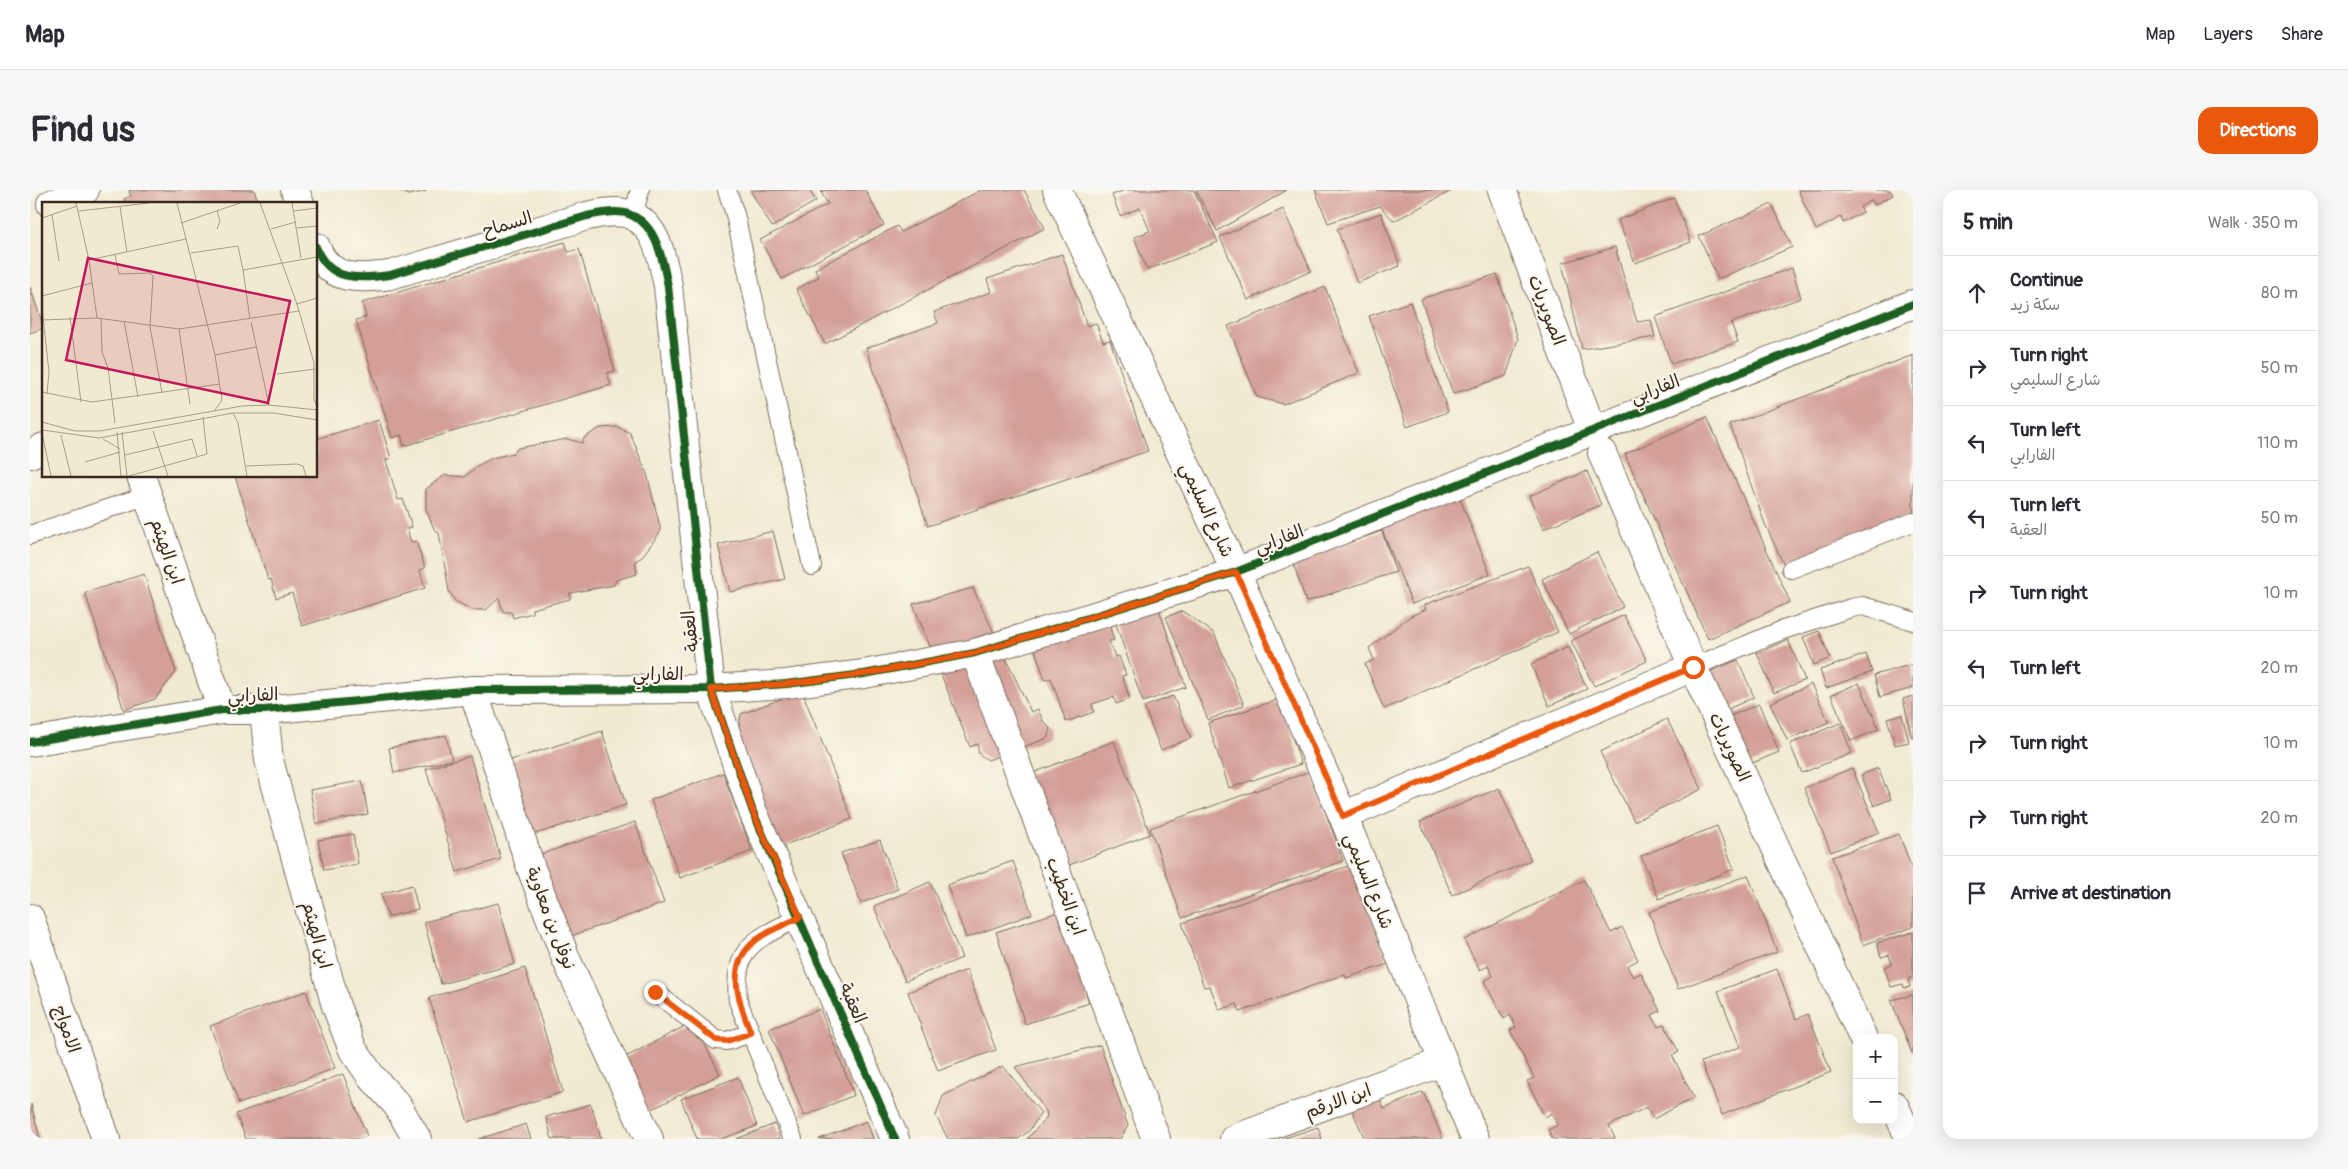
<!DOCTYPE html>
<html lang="en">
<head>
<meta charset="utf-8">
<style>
	:root { --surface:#fff; --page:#f7f7f7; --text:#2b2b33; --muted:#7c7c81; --line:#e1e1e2; --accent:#ea580c }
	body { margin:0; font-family:Pangolin,"Playpen Sans Arabic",sans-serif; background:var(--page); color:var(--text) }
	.controls { position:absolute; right:15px; bottom:15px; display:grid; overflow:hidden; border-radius:10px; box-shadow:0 5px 20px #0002 }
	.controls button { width:45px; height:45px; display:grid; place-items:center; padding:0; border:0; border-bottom:1px solid var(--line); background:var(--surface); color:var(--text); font:25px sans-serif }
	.stop { position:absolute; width:15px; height:15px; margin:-11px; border:4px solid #ea580c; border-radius:50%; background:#fff }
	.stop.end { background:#ea580c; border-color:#fff; box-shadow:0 1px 5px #0008 }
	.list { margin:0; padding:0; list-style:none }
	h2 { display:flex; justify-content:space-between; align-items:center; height:65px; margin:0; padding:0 20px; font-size:21px }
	h2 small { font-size:16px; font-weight:400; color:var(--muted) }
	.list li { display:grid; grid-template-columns:32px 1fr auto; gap:15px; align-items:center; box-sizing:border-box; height:75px; padding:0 20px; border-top:1px solid var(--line) }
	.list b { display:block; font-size:19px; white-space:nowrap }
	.list p { margin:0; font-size:16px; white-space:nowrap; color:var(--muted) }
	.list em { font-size:16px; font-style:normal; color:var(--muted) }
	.icon { flex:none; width:28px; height:28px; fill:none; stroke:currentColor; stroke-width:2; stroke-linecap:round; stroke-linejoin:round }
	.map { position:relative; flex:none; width:1883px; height:949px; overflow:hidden; border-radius:15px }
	header { display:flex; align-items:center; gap:30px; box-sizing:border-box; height:70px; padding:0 25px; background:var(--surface); border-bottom:1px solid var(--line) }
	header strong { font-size:24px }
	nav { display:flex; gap:28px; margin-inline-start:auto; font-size:18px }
	.intro { display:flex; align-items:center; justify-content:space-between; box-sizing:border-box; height:120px; padding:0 30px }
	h1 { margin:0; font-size:35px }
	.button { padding:12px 22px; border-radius:15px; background:var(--accent); color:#fff; font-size:18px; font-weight:700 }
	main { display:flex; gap:30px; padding:0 30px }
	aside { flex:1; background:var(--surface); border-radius:15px; box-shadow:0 5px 20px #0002 }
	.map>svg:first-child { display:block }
</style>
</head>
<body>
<header>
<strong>Map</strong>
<nav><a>Map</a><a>Layers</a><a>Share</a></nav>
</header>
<div class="intro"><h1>Find us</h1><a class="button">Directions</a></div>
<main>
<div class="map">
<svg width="1883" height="949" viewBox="0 0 1883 949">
	<rect width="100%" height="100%" fill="#fbf7ec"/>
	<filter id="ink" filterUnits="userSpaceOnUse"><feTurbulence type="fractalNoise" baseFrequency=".02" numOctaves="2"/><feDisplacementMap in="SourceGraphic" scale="10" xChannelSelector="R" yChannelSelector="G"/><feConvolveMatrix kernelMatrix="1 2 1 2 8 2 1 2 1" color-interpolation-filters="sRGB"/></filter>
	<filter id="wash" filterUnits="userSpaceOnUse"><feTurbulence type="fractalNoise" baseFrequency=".0096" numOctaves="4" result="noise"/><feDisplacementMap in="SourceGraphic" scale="20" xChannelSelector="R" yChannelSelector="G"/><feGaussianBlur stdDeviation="1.12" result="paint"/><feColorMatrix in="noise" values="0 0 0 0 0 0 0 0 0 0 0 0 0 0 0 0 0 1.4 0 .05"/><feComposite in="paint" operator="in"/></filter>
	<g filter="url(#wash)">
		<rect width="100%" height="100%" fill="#f0ead1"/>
		<g id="blocks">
			<g fill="#d39f97">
				<path d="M102 0H224L229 14H96L94 9 101 6 99 1Z"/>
				<path d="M367 0H396V1L379 5Z"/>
				<path d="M720 0H779L786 11 742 37Z"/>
				<path d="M795 0H835L854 35 752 89 730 50 798 14 791 2Z"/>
				<path d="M951 0H994L1015 38 795 154 766 99 789 87 785 79 867 36 871 42Z"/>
				<path d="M1095 0H1164L1188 52 1117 80 1104 47 1120 41 1110 18 1090 26 1082 5Z"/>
				<path d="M1166 0H1257L1187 41Z"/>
				<path d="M1285 0H1423L1364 31 1350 16 1298 33Z"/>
				<path d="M1768 0H1860L1863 5 1844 15 1842 10 1830 17 1833 22 1813 33 1811 27 1786 40Z"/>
				<path d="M1644 8 1661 52 1605 73 1588 30Z"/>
				<path d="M1742 14 1762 57 1688 89 1669 46Z"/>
				<path d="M1253 19 1281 81 1218 110 1190 47Z"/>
				<path d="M1351 23 1370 76 1327 93 1307 39Z"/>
				<path d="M535 52 538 62 549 59 585 181 577 183 581 195 374 256 371 245 362 248 326 130 336 127 332 113Z"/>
				<path d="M1585 57 1607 132 1621 130 1625 147 1552 159 1532 73Z"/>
				<path d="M1032 64 1057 136 1066 133 1073 152 1080 150 1118 261 898 336 836 158 908 133 904 122 961 102 957 89Z"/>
				<path d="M1762 78 1771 108 1701 133 1708 152 1641 174 1625 127Z"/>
				<path d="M1467 84 1488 149 1476 186 1423 204 1391 109Z"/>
				<path d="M0 97 14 138 0 143Z"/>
				<path d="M1295 97 1329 183 1253 214 1227 207 1198 136Z"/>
				<path d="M1380 112 1418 222 1377 237 1339 126Z"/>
				<path d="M1883 165V324L1753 373 1735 334 1700 235Z"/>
				<path d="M1677 227 1760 412 1678 449 1595 264Z"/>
				<path d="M349 230 361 268 356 270 368 310 373 309 382 337 377 339 381 352 386 351 395 378 390 380 395 398 272 436 262 403 246 408 241 389 238 390 205 286H286V249Z"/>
				<path d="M588 237 600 243 617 284 631 341 611 368 605 371 607 384 586 390 584 395 540 403V409L502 419V423L483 428 481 422H473L469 408 456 420H442L425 411 419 401 409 343 404 339 396 319V299L415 285 435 287 447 276 462 268 484 263 488 258 537 249 552 253 554 248 570 238Z"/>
				<path d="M1557 281 1571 315 1513 339 1499 306Z"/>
				<path d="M1429 306 1460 384 1382 414 1351 337Z"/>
				<path d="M743 341 755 389 700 402 688 355Z"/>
				<path d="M1352 341 1366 382 1276 412 1263 372Z"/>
				<path d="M1567 362 1593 417 1539 444 1512 389Z"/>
				<path d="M1498 376 1528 442 1354 519 1335 474 1344 470 1339 458 1379 427 1396 419 1394 415Z"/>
				<path d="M114 384 146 482 125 509 94 520 55 403Z"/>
				<path d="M943 398 1001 522 1008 519 1013 531 1020 538 1018 547 1015 549 958 570 949 564 947 554 940 557 883 414Z"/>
				<path d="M1124 405 1156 497 1113 512 1081 420Z"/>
				<path d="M1152 421 1184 443 1214 515 1178 530 1136 427Z"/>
				<path d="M1594 425 1617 471 1564 496 1541 451Z"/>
				<path d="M1079 435 1084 450 1079 451 1085 467 1089 466 1096 485 1092 486 1100 509 1086 514 1084 507 1062 514 1064 522 1036 532 1021 488 1015 490 1005 460 1013 457 1006 436Z"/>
				<path d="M1789 441 1800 468 1784 475 1773 447Z"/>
				<path d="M1758 450 1775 490 1744 503 1727 463Z"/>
				<path d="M1538 457 1557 499 1519 516 1501 474Z"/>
				<path d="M1836 464 1842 482 1796 498 1790 480Z"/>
				<path d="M1708 470 1724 507 1696 520 1679 482Z"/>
				<path d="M1883 474V498L1850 507 1844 485Z"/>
				<path d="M1829 493 1849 539 1821 551 1801 505Z"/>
				<path d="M1781 494 1799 532 1757 550 1740 513Z"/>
				<path d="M772 501 822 629 750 657 707 548 711 524Z"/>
				<path d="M1143 506 1161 548 1131 560 1114 517Z"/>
				<path d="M1883 506V548H1882L1873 509Z"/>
				<path d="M1250 509 1271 574 1199 598 1178 533Z"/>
				<path d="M1729 514 1749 562 1713 577 1693 529Z"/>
				<path d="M1872 525 1879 552 1865 555 1857 528Z"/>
				<path d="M1637 529 1672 599 1604 631 1570 562Z"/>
				<path d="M1810 533 1822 563 1772 583 1760 554Z"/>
				<path d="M572 541 596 615 502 645 478 571Z"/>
				<path d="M416 545 422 570 364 583 359 558Z"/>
				<path d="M1084 551 1120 644 1034 677 998 585Z"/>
				<path d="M440 566 471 669 427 682 396 579Z"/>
				<path d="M1822 578 1849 642 1801 662 1774 598Z"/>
				<path d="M1848 578 1861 609 1844 616 1831 585Z"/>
				<path d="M1281 581 1313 671 1152 728 1120 638Z"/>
				<path d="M693 583 722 661 650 688 621 610Z"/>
				<path d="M332 591 338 624 286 634 280 600Z"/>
				<path d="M1469 598 1501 670 1422 705 1390 632Z"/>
				<path d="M605 632 634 713 538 747 509 665Z"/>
				<path d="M1687 636 1704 679 1629 709 1611 666Z"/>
				<path d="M323 644 328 674 294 680 288 650Z"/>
				<path d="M1869 644 1883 682V737L1833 755 1802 667Z"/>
				<path d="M850 650 868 699 831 713 811 663Z"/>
				<path d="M983 671 1002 724 936 748 917 695Z"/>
				<path d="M1324 674 1358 774 1316 788 1315 784 1210 822 1207 814 1189 820 1180 796 1174 797 1152 733Z"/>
				<path d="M1718 685 1747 762 1648 799 1619 722Z"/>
				<path d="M1554 690 1581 743 1592 737 1608 770 1597 776 1603 787 1611 783 1630 821 1622 825 1628 837 1634 834 1649 862 1642 865 1664 908 1623 929 1617 917 1579 936 1585 948 1583 949H1522L1518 940 1528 935 1522 923 1515 927 1497 891 1504 888 1480 840 1486 837 1480 825 1474 829 1454 791 1463 786 1458 776 1450 780 1434 750Z"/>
				<path d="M900 692 932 768 875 791 844 716Z"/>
				<path d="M382 695 388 719 358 727 351 704Z"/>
				<path d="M468 713 485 774 411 794 394 732Z"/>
				<path d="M1031 721 1059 813 995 834 966 742Z"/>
				<path d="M1883 742V787L1878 789 1880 797 1874 798 1873 794 1861 797 1854 777 1862 774 1859 765 1851 767 1847 753Z"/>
				<path d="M495 778 533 902 438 932 399 808Z"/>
				<path d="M1747 779 1766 829 1778 824 1801 882 1692 925 1671 872 1710 857 1688 801Z"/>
				<path d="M937 780 966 860 908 881 878 802Z"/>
				<path d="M276 801 305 878 209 914 180 836Z"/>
				<path d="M1883 805V863H1882L1861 810Z"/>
				<path d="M790 819 824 905 774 926 739 839Z"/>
				<path d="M663 832 690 884 613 924 586 872Z"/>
				<path d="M1070 855 1098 936 1090 949H997L1017 927 1016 921 985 877Z"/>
				<path d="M973 876 1011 923 999 941 988 949H918L906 926 913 906Z"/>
				<path d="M313 884 337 946 330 949H216L206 924Z"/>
				<path d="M708 887 727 936 691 949H667L651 909Z"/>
				<path d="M1393 902 1413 949H1335L1321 918 1349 906 1354 919Z"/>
				<path d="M1 914 10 949H0Z"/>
				<path d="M561 914 571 949H522L516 927Z"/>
				<path d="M837 931 843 949H789Z"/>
				<path d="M496 934 501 949H449Z"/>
				<path d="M745 934 750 949H706Z"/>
				<path d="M1288 937 1292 949H1252Z"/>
			</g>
		</g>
	</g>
	<g filter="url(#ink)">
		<use href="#blocks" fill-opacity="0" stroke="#7a6d5d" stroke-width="1"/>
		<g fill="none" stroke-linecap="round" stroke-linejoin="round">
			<defs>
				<g id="service">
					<path d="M697 0 705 24 782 376"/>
					<path d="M603 26 610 0"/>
					<path d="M0 345 118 305"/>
					<path d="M1761 379 1883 332"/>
					<path d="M1663 477 1750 441 1821 418 1833 416 1883 431"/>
					<path d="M625 802 686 850 697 851 721 843"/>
					<path d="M763 949 708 811C703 755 725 750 770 727"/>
				</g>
				<g id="minor">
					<path d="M265 0 270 14"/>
					<path d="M1027 0 1206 382 1313 626 1445 949"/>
					<path d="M1472 0 1562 240"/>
					<path d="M21 14 55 0"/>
					<path d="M286 57C299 92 329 89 360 85L557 26C571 23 590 19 603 26 628 37 633 73 638 96L681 499 723 622 865 949"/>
					<path d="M1572 263 1663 477 1833 848"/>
					<path d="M0 264 14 257"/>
					<path d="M111 286 192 520"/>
					<path d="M945 463 1126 949"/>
					<path d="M443 500 501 678 537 771 619 949"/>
					<path d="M234 520 239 570 306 816 323 860 341 886 367 915 387 949"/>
					<path d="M0 552 192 520H234L443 500 681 499 756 494 834 484 945 463 1206 382 1883 114"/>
					<path d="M1313 626 1663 477"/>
					<path d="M0 728 76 949"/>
					<path d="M1864 915 1880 949"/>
					<path d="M1204 949 1412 872"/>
				</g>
			</defs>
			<use href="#service" stroke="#7a6d5d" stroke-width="20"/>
			<use href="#minor" stroke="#7a6d5d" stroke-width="30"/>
			<use href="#service" stroke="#fff" stroke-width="18"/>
			<use href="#minor" stroke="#fff" stroke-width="28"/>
			<defs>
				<g id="cycleway">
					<path d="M286 57C299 92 329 89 360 85L557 26C571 23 590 19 603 26 628 37 633 73 638 96L681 499 723 622 865 949"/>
					<path d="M0 552 192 520H234L443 500 681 499 756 494 834 484 945 463 1206 382 1883 114"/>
				</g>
			</defs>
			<use href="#cycleway" stroke="#fbf7ec" stroke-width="11"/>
			<use href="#cycleway" stroke="#1b5e20" stroke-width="8"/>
		</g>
	</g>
	<g fill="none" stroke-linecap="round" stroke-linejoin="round" filter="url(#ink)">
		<path stroke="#ea580c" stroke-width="6" d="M625 802 686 850 697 851 721 843C707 809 693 770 732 746 743 739 757 734 770 727L723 622 681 499 756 494 834 484 945 463 1206 382 1313 626 1663 477"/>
	</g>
	<g text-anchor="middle" stroke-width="4" stroke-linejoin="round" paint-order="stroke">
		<g font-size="18" fill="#3b2a1e" stroke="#fbf7ec">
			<text transform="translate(477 34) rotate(-17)" y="6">السماح</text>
			<text transform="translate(1517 120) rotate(69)" y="6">الصويريات</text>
			<text transform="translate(1625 199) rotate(-21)" y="6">الفارابي</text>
			<text transform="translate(1177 320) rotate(65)" y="6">شارع السليمي</text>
			<text transform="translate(1249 349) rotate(-21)" y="6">الفارابي</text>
			<text transform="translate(137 361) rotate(71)" y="6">ابن الهيثم</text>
			<text transform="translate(660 441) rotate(-96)" y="6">العقبة</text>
			<text x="628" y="490">الفارابي</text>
			<text transform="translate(223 505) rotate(-2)" y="6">الفارابي</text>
			<text transform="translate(1700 557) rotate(65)" y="6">الصويريات</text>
			<text transform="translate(1339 691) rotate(68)" y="6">شارع السليمي</text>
			<text transform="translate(1036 706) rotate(70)" y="6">ابن الخطيب</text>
			<text transform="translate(521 728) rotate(69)" y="6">نوفل بن معاوية</text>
			<text transform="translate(287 745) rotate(75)" y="6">ابن الهيثم</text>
			<text transform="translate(823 813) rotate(67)" y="6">العقبة</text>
			<text transform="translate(37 839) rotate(71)" y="6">الامواج</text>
			<text transform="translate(1308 911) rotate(-20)" y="6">ابن الارقم</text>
		</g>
	</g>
	<g transform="translate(12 12)">
		<rect width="275" height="275" fill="#f0ead1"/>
		<path fill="none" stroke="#a89d89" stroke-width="1" d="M34 1 47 58 55 116M135 1 173 153 180 198 173 208M218 1 255 102 272 161V197L275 205M250 1 259 56M78 5 85 50M37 9 107 1M175 9 178 19 175 27M252 9 275 6M10 13 17 59M0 16 35 4M139 21 198 1M255 26 275 24M229 27 254 20M149 51 196 44 201 68 275 55M73 53 77 72 108 71 111 74 108 125 120 191M47 58 144 37M201 68 208 117M0 94 50 81M255 102 275 96M0 106 7 170 5 192M28 115 39 200M59 117 60 150 66 166 73 221M0 118 55 116 137 127 257 109M82 119 96 195M209 120 227 203M137 127 148 202M173 153 214 145M235 172 273 167M0 190 50 200 178 182M191 211 196 221 205 274M0 220 33 229H58L200 204 227 203 275 208M0 228 57 236 191 211H232L275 218M111 229 126 274M75 230 79 274M80 230 85 274M0 231 9 274M19 233 29 274M61 237 78 247M83 253 150 237 155 254M43 260 78 250M204 264 255 262 261 264 264 274M87 274 165 252 161 215"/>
		<path fill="#c2185b" fill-opacity="0.15" stroke="#c2185b" stroke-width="2.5" d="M46 56 248 99 226 201 24 158Z"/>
		<rect width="275" height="275" fill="none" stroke="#3b2a1e" stroke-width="2.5"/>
	</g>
</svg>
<div class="controls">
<button>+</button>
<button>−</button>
</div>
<div class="stop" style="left:1663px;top:477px"></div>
<div class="stop end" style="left:625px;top:802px"></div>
</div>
<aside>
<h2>5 min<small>Walk · 350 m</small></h2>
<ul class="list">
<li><svg class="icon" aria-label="ahead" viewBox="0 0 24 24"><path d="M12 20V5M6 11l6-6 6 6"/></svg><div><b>Continue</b><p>سكة زيد</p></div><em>80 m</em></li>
<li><svg class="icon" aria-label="right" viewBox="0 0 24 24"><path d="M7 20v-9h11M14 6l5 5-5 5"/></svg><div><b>Turn right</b><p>شارع السليمي</p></div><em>50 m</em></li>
<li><svg class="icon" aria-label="left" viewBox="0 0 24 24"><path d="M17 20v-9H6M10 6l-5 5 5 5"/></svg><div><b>Turn left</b><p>الفارابي</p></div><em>110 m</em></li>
<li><svg class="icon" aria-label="left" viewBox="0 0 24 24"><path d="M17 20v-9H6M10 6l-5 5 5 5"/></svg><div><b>Turn left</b><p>العقبة</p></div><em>50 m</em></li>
<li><svg class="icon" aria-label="right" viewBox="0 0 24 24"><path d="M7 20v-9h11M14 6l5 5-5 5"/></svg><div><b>Turn right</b></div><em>10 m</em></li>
<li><svg class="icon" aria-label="left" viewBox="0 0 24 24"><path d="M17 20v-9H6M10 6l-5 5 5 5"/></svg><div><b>Turn left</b></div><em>20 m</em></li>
<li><svg class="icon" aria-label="right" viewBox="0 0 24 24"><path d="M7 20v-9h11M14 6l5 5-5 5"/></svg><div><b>Turn right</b></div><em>10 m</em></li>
<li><svg class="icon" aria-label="right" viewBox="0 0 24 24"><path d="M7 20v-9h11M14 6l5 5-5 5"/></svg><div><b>Turn right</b></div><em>20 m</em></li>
<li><svg class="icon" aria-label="arrive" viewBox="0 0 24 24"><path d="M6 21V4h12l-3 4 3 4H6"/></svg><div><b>Arrive at destination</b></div></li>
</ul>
</aside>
</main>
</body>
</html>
